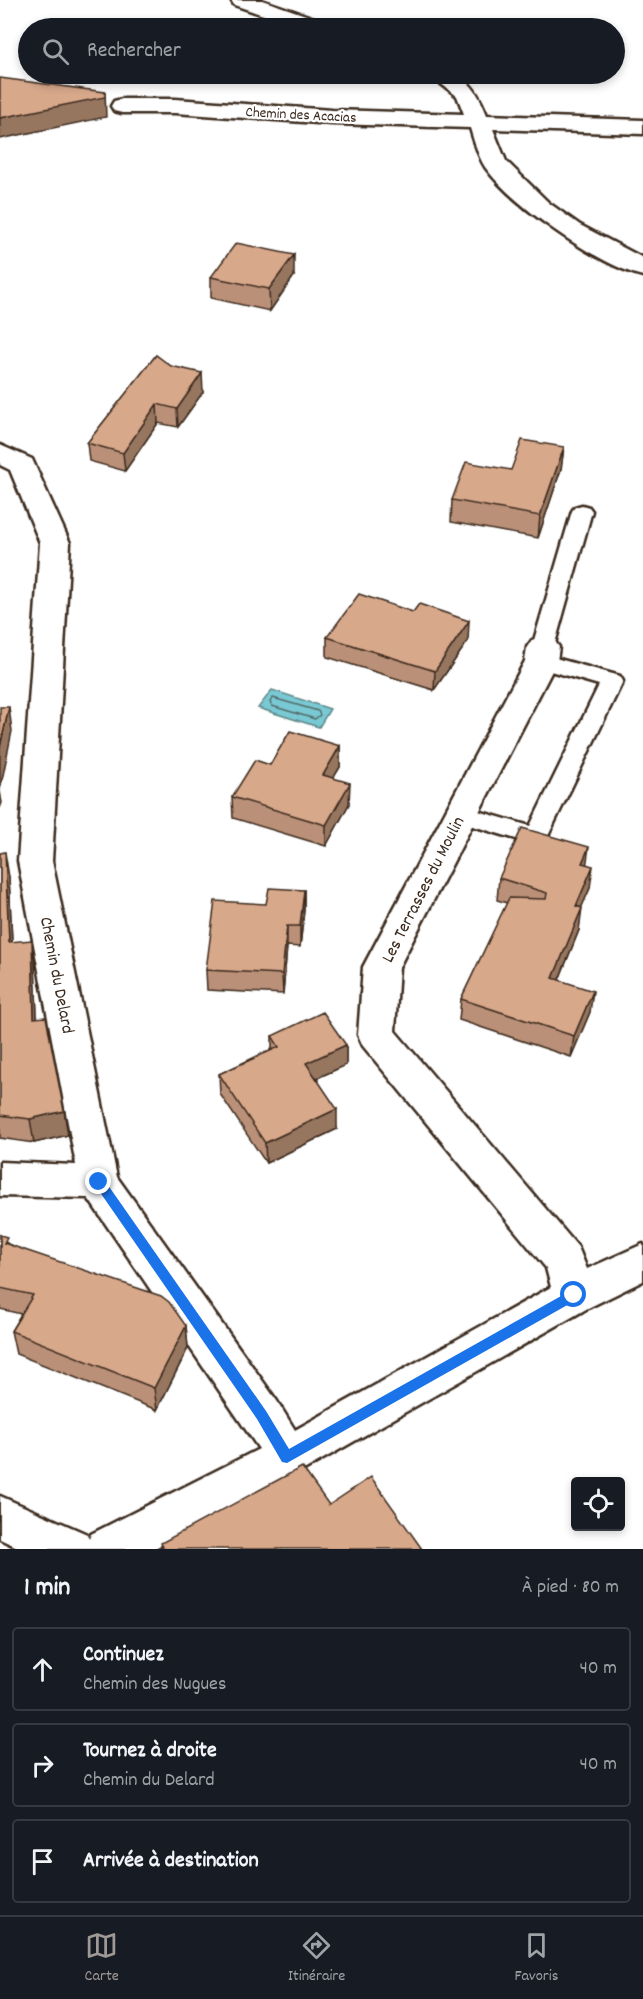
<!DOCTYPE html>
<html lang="fr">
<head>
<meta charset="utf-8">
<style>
	:root { --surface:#171b24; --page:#20242c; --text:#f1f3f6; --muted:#9ea1a6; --line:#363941; --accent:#9f9995 }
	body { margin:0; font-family:Dekko,sans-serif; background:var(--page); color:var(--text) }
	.controls { position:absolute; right:18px; bottom:18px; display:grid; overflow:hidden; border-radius:6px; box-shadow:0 3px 9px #0003 }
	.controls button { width:54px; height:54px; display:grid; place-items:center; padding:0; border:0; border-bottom:2px solid var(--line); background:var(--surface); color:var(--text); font:30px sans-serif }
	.stop { position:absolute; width:18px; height:18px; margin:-14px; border:4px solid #1a73e8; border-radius:50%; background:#fff }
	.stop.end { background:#1a73e8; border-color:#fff; box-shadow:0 2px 6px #0008 }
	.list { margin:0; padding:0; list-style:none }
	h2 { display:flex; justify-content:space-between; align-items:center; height:78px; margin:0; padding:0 24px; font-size:26px }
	h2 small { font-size:20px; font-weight:400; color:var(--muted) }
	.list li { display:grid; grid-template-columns:39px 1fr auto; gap:18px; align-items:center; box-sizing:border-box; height:84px; margin:0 12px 12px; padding:0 12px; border:2px solid var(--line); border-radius:6px }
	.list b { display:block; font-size:22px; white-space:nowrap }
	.list p { margin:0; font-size:20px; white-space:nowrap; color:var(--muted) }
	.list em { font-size:20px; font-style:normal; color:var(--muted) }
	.icon { flex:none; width:33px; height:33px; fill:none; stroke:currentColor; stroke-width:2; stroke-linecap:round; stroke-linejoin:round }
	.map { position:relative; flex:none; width:643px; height:1549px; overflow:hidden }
	.search { position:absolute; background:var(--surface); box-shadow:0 3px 9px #0003; left:18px; right:18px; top:18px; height:66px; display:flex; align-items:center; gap:15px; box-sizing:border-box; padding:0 21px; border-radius:33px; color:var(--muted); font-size:22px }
	.sheet { height:366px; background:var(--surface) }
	nav { display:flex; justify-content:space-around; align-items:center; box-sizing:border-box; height:84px; border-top:2px solid var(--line); background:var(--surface); font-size:16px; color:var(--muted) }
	nav a { display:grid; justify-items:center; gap:3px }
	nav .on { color:var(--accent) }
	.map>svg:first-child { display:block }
</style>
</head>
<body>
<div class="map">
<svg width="643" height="1549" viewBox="0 0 643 1549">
	<rect width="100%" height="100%" fill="#fff"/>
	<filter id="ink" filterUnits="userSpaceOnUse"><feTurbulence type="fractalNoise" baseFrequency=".0167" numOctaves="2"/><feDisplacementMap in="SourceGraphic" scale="12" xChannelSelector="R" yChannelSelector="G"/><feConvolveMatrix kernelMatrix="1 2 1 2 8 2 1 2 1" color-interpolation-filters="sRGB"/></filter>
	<g filter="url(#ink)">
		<path fill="#79c9d4" stroke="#60898b" stroke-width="1.5" d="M272 690 330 709 319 727 258 708Z"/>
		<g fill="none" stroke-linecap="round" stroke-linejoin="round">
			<path stroke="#546a67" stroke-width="1.5" d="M273 698 318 711 320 715 315 719 272 706 270 702Z"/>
			<defs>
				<g id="lane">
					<path d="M582 505 589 507 592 511 554 647 550 652 543 654 536 652 532 647 572 511 575 507Z"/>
					<path d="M541 654 620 676 623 681 548 836 544 842 536 845 453 820 450 814 453 808 461 806 530 826 599 685 533 666 530 661 533 656Z"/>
				</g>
				<g id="street">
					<path d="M231 0H262L329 23 332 28H302L234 5Z"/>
					<path d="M428 74C463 70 475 84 487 115L643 120V134L493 129 506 161 549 203 580 225 643 258V276C598 265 512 205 485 167 478 156 474 141 470 128L332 124 175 113H122L114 111 111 106 114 101 122 99H175L332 110 464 114 457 96Z"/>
					<path d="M0 445 32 459 70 543 52 861 117 1177 277 1401 295 1430 551 1287 546 1268 363 1046 358 1035 363 967 525 661 527 647 532 640 543 636 554 640 559 647 557 661 399 967 395 1031 578 1247 587 1269 643 1244V1281L588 1308 302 1471 153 1549H21L0 1539V1496L87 1534 89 1539 91 1534 259 1449 88 1198 0 1196V1162L76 1165 18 861 40 543 10 470 0 465Z"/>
				</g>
			</defs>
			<use href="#lane" stroke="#3b2a1e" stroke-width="5"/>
			<use href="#street" stroke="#3b2a1e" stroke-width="5"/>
			<use href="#lane" fill="#fff" fill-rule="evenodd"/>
			<use href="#street" fill="#fff" fill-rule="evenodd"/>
		</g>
		<g fill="#ba9078" stroke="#3b2a1e" stroke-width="1.5">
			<path d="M294 276 270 311 211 298V277Z"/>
			<path d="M156 355 203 392 178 427 158 423 125 471 89 461 87 443Z"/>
			<path d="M564 447 561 469 538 538 451 522 452 500 511 470Z"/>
			<path d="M327 637 468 641 434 690 327 657Z"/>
			<path d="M340 746V767L333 778 349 804 326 846 233 818 232 797 270 765Z"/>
			<path d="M0 853 9 877 12 941 35 964 37 1018 68 1135 34 1143 0 1138Z"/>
			<path d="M586 864 590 888 581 908 579 930 559 980 590 1012 571 1057 459 1020 461 999 507 903 497 900 499 878Z"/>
			<path d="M304 890V910L300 947 287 946 283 994 207 990 206 970 266 904Z"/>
			<path d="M272 1036 346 1045V1065L317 1078 337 1129 266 1163 220 1094 219 1074 272 1049Z"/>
			<path d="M0 1235 8 1244 186 1326 188 1348 157 1410 16 1354 11 1331 21 1314 0 1309Z"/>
		</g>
		<g fill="#977661" stroke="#3b2a1e" stroke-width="1.5">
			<path d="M105 92 106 117 0 139V118Z"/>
			<path d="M294 255V276L270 311 269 289Z"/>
			<path d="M202 373 203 392 178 427 177 409Z"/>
			<path d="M157 404 158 423 125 471 123 453Z"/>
			<path d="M564 447 561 469 538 538 540 516Z"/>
			<path d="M469 621 468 641 434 690 435 671Z"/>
			<path d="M9 707 12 731 0 790V747Z"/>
			<path d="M340 746V767L323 796V775Z"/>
			<path d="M350 783 349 804 326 846V825Z"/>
			<path d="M0 791 2 803 0 808Z"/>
			<path d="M589 847 586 868 582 863Z"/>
			<path d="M5 852 9 877 13 966 9 942Z"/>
			<path d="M593 866 590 888 573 927 576 906Z"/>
			<path d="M304 890V910L300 947V926Z"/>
			<path d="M582 908 579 930 551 999 553 978Z"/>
			<path d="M287 926V946L283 994 282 974Z"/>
			<path d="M32 940 35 964 38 1042 34 1018Z"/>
			<path d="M593 991 590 1012 571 1057 574 1036Z"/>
			<path d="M346 1045V1065L306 1083V1063Z"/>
			<path d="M337 1109V1129L266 1163 265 1143Z"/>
			<path d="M64 1111 68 1135 34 1143 30 1119Z"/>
			<path d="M186 1326 188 1348 157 1410 154 1388Z"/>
		</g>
		<g fill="#d8a88b" stroke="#3b2a1e" stroke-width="1.5">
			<path d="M0 78 105 92V97L0 118Z"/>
			<path d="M236 243 294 255 269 289 211 277Z"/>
			<path d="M156 355 171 366 202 373 177 409 157 404 123 453 87 443Z"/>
			<path d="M522 440 564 447 540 516 452 500 466 462 511 470Z"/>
			<path d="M359 594 413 612 419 604 469 621 435 671 327 637Z"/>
			<path d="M0 707H9L0 747Z"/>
			<path d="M290 731 340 746 323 775 350 783 326 825 232 797 255 760 270 765Z"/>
			<path d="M522 828 589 847 582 863 593 866 576 906 582 908 553 978 593 991 574 1036 461 999 509 898 546 899 547 893 499 878Z"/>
			<path d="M5 852 9 942 32 940 34 1018 46 1017 64 1111 30 1119 0 1115V853Z"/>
			<path d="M269 888 304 890 300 926H287L282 974 206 970 215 901 266 904Z"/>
			<path d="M323 1012 346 1045 306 1063 337 1109 265 1143 219 1074 279 1047 272 1036Z"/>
			<path d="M0 1235 7 1237 4 1243 161 1296 169 1302 186 1326 154 1388 11 1331 33 1295 0 1288Z"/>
			<path d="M302 1467 329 1505 371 1477 422 1549H164L161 1543Z"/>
		</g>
	</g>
	<path fill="#1a73e8" d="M99 1177 103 1178 266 1411 289 1449 570 1291H578L580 1295 578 1299 287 1463 282 1462 257 1419 95 1185V1178Z"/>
	<g text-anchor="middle" stroke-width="4.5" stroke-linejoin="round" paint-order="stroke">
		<g font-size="15" fill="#3b2a1e" stroke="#fff">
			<text transform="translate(301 114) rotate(3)" y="5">Chemin des Acacias</text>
		</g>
		<g font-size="18" fill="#3b2a1e" stroke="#fff">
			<text transform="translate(422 889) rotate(-63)" y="6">Les Terrasses du Moulin</text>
			<text transform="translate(58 975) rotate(79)" y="6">Chemin du Delard</text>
		</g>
	</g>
</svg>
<div class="controls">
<button><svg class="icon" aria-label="locate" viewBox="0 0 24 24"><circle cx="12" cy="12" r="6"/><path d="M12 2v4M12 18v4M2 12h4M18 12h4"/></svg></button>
</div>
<div class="stop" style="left:574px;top:1295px"></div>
<div class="stop end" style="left:99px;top:1182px"></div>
<div class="search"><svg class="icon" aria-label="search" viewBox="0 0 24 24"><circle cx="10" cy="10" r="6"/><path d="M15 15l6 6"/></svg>Rechercher</div>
</div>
<section class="sheet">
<h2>1 min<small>À pied · 80 m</small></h2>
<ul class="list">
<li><svg class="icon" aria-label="ahead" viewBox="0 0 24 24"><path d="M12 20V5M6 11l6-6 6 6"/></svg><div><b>Continuez</b><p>Chemin des Nugues</p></div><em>40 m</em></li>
<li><svg class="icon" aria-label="right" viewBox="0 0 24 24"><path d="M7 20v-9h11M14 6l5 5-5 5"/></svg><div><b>Tournez à droite</b><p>Chemin du Delard</p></div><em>40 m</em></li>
<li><svg class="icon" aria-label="arrive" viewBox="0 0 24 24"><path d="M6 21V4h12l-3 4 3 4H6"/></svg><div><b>Arrivée à destination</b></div></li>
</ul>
</section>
<nav>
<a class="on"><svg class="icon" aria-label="map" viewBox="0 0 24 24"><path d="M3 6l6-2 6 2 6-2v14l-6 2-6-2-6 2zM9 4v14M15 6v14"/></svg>Carte</a>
<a><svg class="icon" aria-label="directions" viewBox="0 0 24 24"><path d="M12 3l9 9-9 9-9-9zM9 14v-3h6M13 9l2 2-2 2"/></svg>Itinéraire</a>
<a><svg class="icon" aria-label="saved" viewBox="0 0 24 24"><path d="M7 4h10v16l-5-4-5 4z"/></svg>Favoris</a>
</nav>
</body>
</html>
